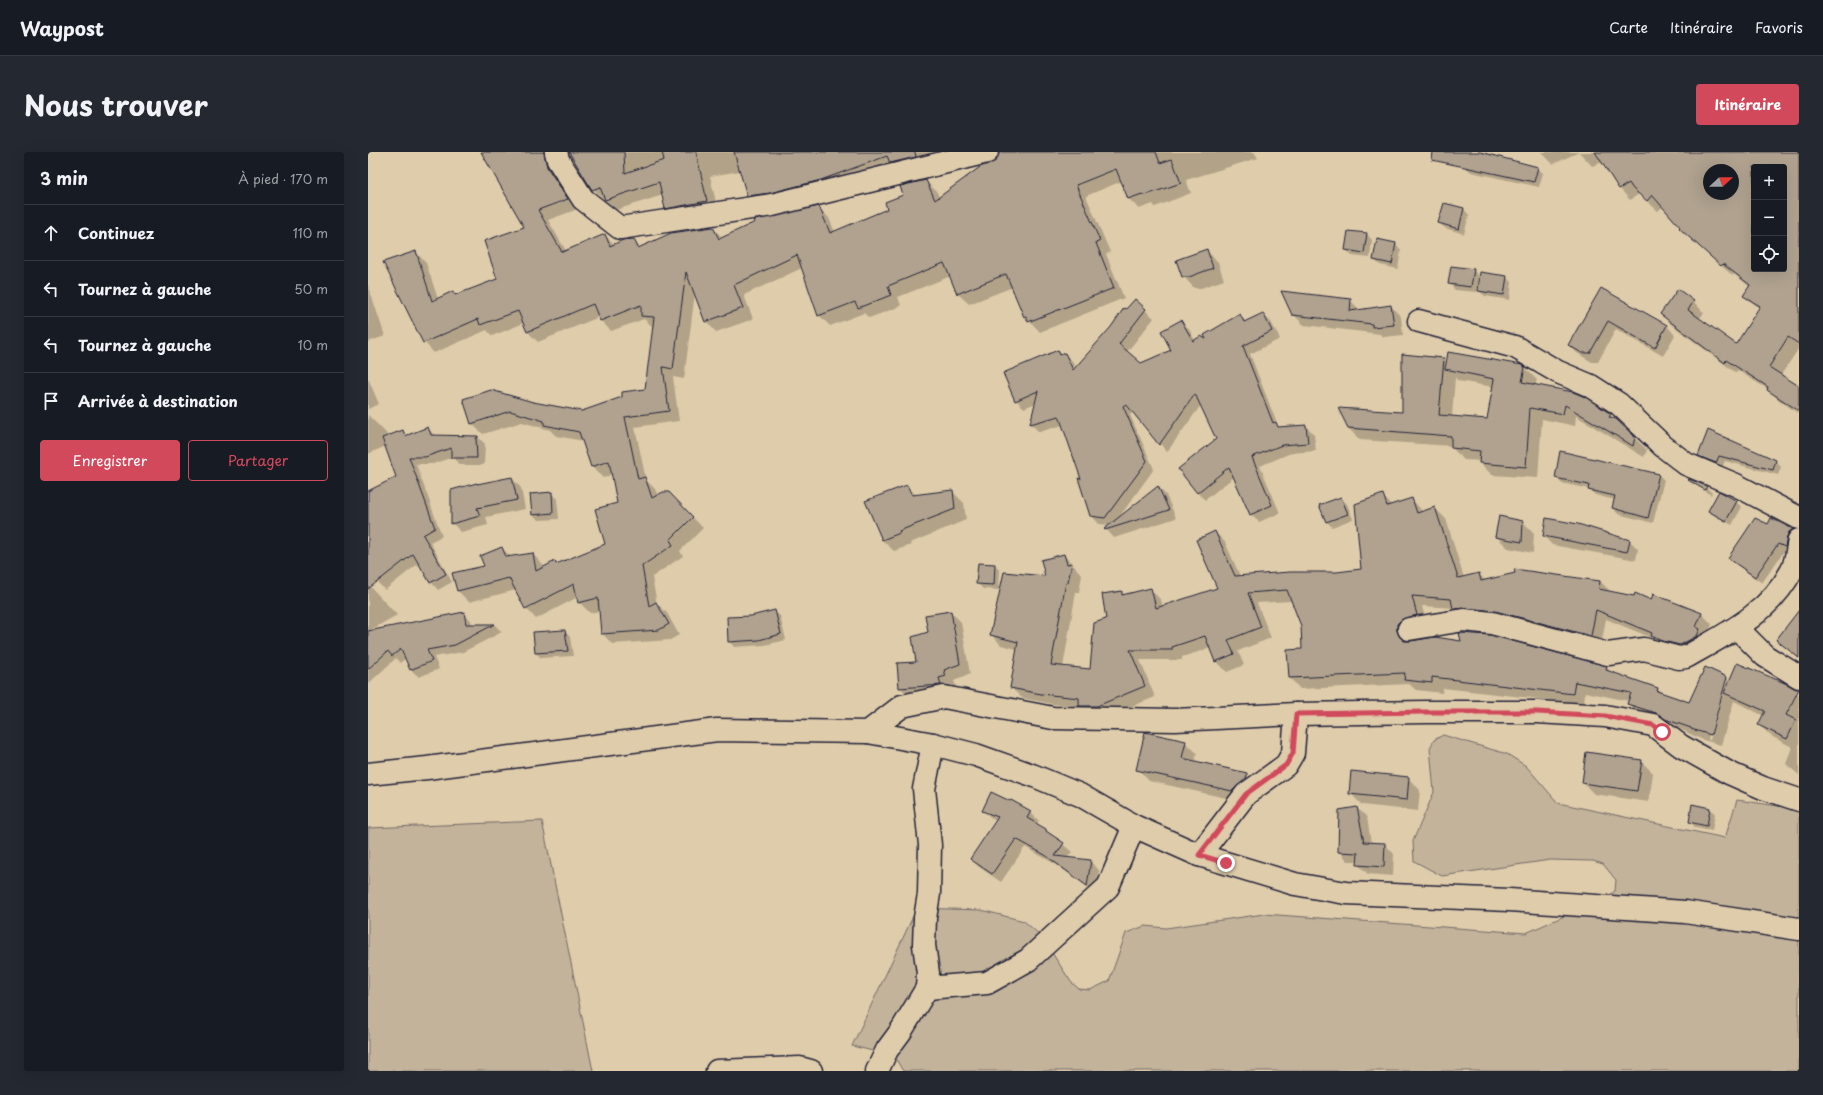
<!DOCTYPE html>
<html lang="fr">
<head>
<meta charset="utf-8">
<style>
	:root { --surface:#171b24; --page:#242831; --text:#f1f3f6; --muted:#9ea1a6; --line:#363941; --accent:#d1495b }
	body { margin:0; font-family:"Playpen Sans",sans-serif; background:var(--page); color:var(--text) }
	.controls { position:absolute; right:12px; top:12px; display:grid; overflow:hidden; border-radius:4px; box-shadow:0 4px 16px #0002 }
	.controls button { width:36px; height:36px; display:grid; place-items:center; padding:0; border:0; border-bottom:1px solid var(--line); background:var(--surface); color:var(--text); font:20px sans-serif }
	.compass { position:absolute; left:1335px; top:12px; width:36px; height:36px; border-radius:50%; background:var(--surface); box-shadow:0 4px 16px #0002; rotate:68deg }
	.stop { position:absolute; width:12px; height:12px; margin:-9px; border:3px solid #d1495b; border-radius:50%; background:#fff }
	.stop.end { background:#d1495b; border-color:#fff; box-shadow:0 1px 4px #0008 }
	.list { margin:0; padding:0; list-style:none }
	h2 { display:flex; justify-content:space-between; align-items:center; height:52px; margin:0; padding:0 16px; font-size:17px }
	h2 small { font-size:13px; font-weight:400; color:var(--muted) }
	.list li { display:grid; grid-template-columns:26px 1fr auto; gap:12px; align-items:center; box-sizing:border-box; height:56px; padding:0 16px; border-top:1px solid var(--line) }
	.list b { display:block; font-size:15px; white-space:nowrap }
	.list em { font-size:13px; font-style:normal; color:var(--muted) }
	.actions { display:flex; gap:8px; padding:12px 16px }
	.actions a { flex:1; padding:9px 0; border:1px solid var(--accent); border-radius:4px; text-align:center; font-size:14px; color:var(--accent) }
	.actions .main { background:var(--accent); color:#fff }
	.icon { flex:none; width:22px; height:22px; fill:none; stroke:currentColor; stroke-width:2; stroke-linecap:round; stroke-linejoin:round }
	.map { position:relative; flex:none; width:1431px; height:919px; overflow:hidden; border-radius:4px }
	header { display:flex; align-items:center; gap:24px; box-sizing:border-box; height:56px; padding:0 20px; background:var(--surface); border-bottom:1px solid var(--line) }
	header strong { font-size:19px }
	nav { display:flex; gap:22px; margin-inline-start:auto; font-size:14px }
	.intro { display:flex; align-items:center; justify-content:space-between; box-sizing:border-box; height:96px; padding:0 24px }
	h1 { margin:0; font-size:28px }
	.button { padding:10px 18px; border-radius:4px; background:var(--accent); color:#fff; font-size:14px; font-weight:700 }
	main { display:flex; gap:24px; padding:0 24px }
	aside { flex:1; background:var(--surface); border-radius:4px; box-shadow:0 4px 16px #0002 }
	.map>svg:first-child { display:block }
</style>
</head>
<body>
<header>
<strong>Waypost</strong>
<nav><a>Carte</a><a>Itinéraire</a><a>Favoris</a></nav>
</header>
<div class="intro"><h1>Nous trouver</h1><a class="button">Itinéraire</a></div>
<main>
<aside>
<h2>3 min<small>À pied · 170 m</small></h2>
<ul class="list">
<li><svg class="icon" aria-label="ahead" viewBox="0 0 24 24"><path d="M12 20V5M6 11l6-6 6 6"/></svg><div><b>Continuez</b></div><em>110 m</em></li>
<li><svg class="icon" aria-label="left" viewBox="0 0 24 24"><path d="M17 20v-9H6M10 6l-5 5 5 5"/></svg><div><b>Tournez à gauche</b></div><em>50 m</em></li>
<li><svg class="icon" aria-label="left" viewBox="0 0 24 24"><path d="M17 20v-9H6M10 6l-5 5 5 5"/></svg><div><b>Tournez à gauche</b></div><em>10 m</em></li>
<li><svg class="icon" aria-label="arrive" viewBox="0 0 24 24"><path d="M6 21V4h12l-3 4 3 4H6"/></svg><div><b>Arrivée à destination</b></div></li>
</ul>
<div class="actions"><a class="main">Enregistrer</a><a>Partager</a></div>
</aside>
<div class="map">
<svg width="1431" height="919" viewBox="0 0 1431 919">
	<rect width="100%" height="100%" fill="#dfccaa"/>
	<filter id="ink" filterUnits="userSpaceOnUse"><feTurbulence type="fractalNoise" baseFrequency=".025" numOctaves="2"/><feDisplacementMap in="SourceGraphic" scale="8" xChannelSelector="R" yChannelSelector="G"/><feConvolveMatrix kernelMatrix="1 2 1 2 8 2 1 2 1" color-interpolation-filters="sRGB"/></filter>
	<g filter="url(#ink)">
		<g fill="#c3b39a" stroke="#726a6a">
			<path d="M1075 583 1139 602 1158 614 1190 651 1357 686 1369 648 1431 657V919H535L526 904 484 894 549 756 613 758 656 769 673 784 703 830 711 837 722 838 741 829 758 781 777 774 798 776 896 762 1158 781 1239 745 1247 739 1248 728 1235 712 1225 709 1182 708 1074 724 1046 709 1045 689 1066 640 1062 596 1066 588Z"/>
			<path d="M174 669 225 919H0V676Z"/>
		</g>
		<g fill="#0003" fill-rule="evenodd">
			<path d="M114 0H193L190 27 210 57 180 68 198 99 237 83 247 93 265 88 273 96 345 76 355 86 451 55 461 66 467 80 521 57 537 43 558 29 569 40 571 46 607 25 641 0H886L890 6 818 28 823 41 787 55 785 52 771 57 761 47 754 29 718 44 742 100 738 102 756 146 672 180 657 164 645 135 601 152 590 142 583 124 530 145 533 154 501 166 496 161 462 174 451 163 434 116 376 143 385 167 348 180 338 169 327 141 316 227 305 225 311 269 267 275 278 328 287 337 290 344 312 352 335 376 312 399 315 404 284 425 289 452 299 461 311 483 302 488 244 492 234 481 232 459 222 461 211 450 210 445 168 467 158 456 148 438 101 450 90 439 86 422 117 415 134 396 143 405 165 402 175 413 176 416 187 410 189 412 239 392 250 351 245 322 235 326 224 315 215 289 188 284 182 278 154 270 115 282 104 272 96 248 165 251 214 260 278 238 285 175 276 167 243 179 232 168 231 165 170 190 160 180 156 171 124 184 119 178 66 201 56 190 48 100 58 111 70 147 85 141 88 144 130 127 157 75Z"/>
			<path d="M202 0H588L391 54 380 44 373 19 342 24 350 59 309 67 298 56 295 43 248 58 225 37Z"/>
			<path d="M1100 0H1108L1169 16 1175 21 1171 35 1103 20 1097 15Z"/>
			<path d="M1173 0H1431V196L1413 223 1431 235V262L1411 248 1401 238 1369 218 1368 221 1304 173 1293 162 1310 139 1326 150 1336 161 1331 167 1369 193 1392 157 1377 144 1382 135 1366 122 1365 124 1323 87 1295 54 1290 59 1271 42 1262 48 1252 37 1235 10 1224 14 1211 0 1185 12ZM1386 15H1416V117H1386ZM1341 18H1365V42H1341Z"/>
			<path d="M1096 57 1101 63 1096 82 1077 76 1071 71Z"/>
			<path d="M999 82 1004 88 1002 106 984 104 978 98Z"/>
			<path d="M1028 92 1033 98 1030 117 1012 113 1006 108Z"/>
			<path d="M838 98 850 110 856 128 833 136H826L815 124Z"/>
			<path d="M1105 118 1111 124 1109 140 1087 138 1082 132Z"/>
			<path d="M1138 125 1144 130 1142 148 1117 144 1111 139Z"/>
			<path d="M0 133 17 184 0 190Z"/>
			<path d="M1233 137 1299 174 1307 183 1295 204 1248 177 1230 210H1224L1209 201 1201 193Z"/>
			<path d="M982 148 992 158 1023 154 1033 165 1035 183 1016 185 1012 182 936 173 925 162Z"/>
			<path d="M767 149 786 166 759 200 773 213 805 199 813 169 821 177 827 189 840 190 872 163 878 170 895 162 903 170 912 187 882 202 910 274 913 276 938 274 946 282 948 299 923 301 892 314 912 361 891 370 883 362 866 325 837 348 829 340 849 287 833 253 799 300 766 260 762 263 786 317 752 364 790 335 798 343 808 366 746 386 738 377 742 373 731 372 723 363 714 329 695 273 671 280 663 272 668 251 656 256 648 248 690 199 694 203 697 202 705 210 707 216Z"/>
			<path d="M1075 207 1079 211 1157 216 1169 228 1167 234 1242 262 1279 298 1276 305 1208 264 1207 274 1174 267 1170 326 1124 323 1112 311 1113 309 1096 308 1084 296V294L992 288 980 276 1035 262ZM1087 225 1090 229 1126 235 1120 268 1084 265Z"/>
			<path d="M0 226 11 252 0 257Z"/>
			<path d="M0 263 18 281 19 285 35 279 39 284 60 276 67 284 110 285 117 292 116 313H92L85 305 65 312H48L74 384 62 390 84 430 70 438 63 430 51 411 17 438 9 430 0 416V340L29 326 18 294 0 302Z"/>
			<path d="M1341 279 1408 309 1413 315 1410 323 1357 309 1354 316 1337 309 1331 303Z"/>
			<path d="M1291 323 1296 328 1285 371 1250 362 1245 356 1247 348 1227 343 1221 337 1193 331 1188 326Z"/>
			<path d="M144 326 153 336 157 357 118 365 120 373 93 380 84 371 109 333Z"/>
			<path d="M1322 328 1338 335 1344 341 1343 343Z"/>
			<path d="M539 334 549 344 585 340 596 351 598 368 542 391 543 393 526 399 514 388Z"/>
			<path d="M183 341 189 347 191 367 171 368 165 363 163 343Z"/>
			<path d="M1014 344 1024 353 1044 347 1055 360 1067 356 1078 367 1096 426 1111 422 1118 429H1232L1243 440 1334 462 1344 472 1339 485 1323 503 1294 494 1289 488 1238 467 1233 494 1097 467 1086 456 1054 454 1059 474 1039 484V490L1238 515 1244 521 1290 537 1296 543 1322 552 1359 526 1362 529 1424 539 1431 543V623L1418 612 1424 595 1403 584 1391 573 1396 564 1366 549 1353 593 1335 588 1299 571 1271 562 1260 552 1261 549 1217 540 1216 552 1075 536 1074 541 1048 538 1041 532 932 537 922 526 920 499 935 498 934 474 924 449 889 451 903 486 870 499 876 513 859 520 848 509 843 496 814 505V508H772L787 545 740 564H722L713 555 684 552 654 546 643 536 649 497 633 493 623 482 679 426 696 403 714 423 711 440H708L695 515 723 518 739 468 754 441 756 443 783 438 793 448 795 455 850 437 847 380 857 390 872 424 969 421 994 418ZM1357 529H1359L1342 588 1340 587Z"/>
			<path d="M973 346 979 352 985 367 964 375 959 370Z"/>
			<path d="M1368 350 1374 355 1364 373 1347 364 1341 359Z"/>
			<path d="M1404 367 1425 378 1431 384 1424 400 1417 398 1394 431 1367 412 1361 406 1401 374Z"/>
			<path d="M1154 369 1166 381 1165 401 1140 396 1128 384Z"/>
			<path d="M1176 384 1262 389 1270 397 1268 408 1184 393Z"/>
			<path d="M627 413 632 419 631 438 615 437 609 431Z"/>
			<path d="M0 432 29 463 1 479 95 461 103 468 104 473H127L134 480 95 500 66 505 71 517 51 525 43 518 38 506 32 511 28 506 0 532Z"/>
			<path d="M406 459 412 464 418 488 397 493 366 495 361 489 384 465Z"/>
			<path d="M583 460 593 470 602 522 586 529 588 534 581 537 542 546 532 535 549 511 561 481Z"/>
			<path d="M1431 476V507L1410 488Z"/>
			<path d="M197 479 202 485 205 504 173 506 168 501Z"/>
			<path d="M817 590 829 601 827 610 879 622 890 634 876 650 781 629 770 617Z"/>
			<path d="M1273 609 1285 621 1281 650 1226 642 1215 631Z"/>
			<path d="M1040 626 1052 638 1050 659 994 653 982 641Z"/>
			<path d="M989 656 999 665 1003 691 1017 692 1026 702 1025 724 1000 722 990 713V709H980L971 699Z"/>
			<path d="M1342 656 1347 662 1344 679 1328 676 1322 670Z"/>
			<path d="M616 658 662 660 671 669 668 673 678 678 704 700 699 706 722 709 731 718 728 741 687 712 657 695 633 730 611 715 603 707 629 669 624 667Z"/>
		</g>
		<g fill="#b0a28f" stroke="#22223b" fill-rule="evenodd">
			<path d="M113 0H176L179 15 200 47 170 58 194 100 237 82 242 94 255 88 266 87 270 96 303 81 345 75 351 87 387 70 386 68 451 54 462 81 519 57 517 50 535 43 532 34 558 28 567 48 612 15 627 9 632 0H788L792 11 804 7 813 31 775 44 774 42 760 47 748 17 708 33 732 89 728 91 746 136 660 170 658 164 656 165 638 122 589 142 576 111 520 134 523 143 490 156 487 150 450 164 429 103 366 133 375 156 337 170 318 120 305 217 295 215 301 259 257 265 270 327 277 325 284 346 295 340H301L325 365 302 388 305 393 274 414 281 454 288 450 301 472 291 478 233 482 230 446 210 451 206 432 157 457 141 426 89 439 84 421 116 414 112 404 134 395 138 405 165 401 168 419 187 409 188 412 237 392 227 357 249 351 241 309 223 315 211 280 176 273V269L142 259 103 272 95 247 123 238 165 250 214 259 254 245V240L277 237 286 165 273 164V153L232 169 225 152 159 180 150 159 112 173 110 167 55 191 15 110 48 99 64 149 85 139 87 143 129 127 116 89 156 75Z"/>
			<path d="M201 0H256L257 21 296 8 294 0H328L339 49 297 57 291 30 237 48 232 35 224 38Z"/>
			<path d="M366 0H547L548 5 522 11 519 4 453 28 402 41 379 44Z"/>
			<path d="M1065 0H1112L1170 15 1166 30 1064 8Z"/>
			<path d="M1227 0H1431V192L1420 185 1401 215 1431 234V259L1399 238 1400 235 1358 208 1357 211 1292 162 1310 137 1326 149 1320 158 1368 192 1392 154 1375 144 1382 133 1355 112 1353 114 1311 76 1312 75 1284 43 1279 49 1265 37 1261 31 1251 37ZM1386 15H1416V117H1386ZM1341 18H1365V42H1341Z"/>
			<path d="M1076 51 1096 56 1091 77 1070 71Z"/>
			<path d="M980 79 999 81 996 101 977 98Z"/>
			<path d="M1009 87 1028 91 1024 112 1005 108Z"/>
			<path d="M839 97 845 116 821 125H814L808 108Z"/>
			<path d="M1083 114 1106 117 1103 135 1080 132Z"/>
			<path d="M1112 120 1139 124 1136 143 1110 139Z"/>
			<path d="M1233 136 1299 173 1287 196 1240 169 1222 201H1214L1200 193Z"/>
			<path d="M913 139 983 147 982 159 1023 153 1026 173 1004 175V172L924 163Z"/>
			<path d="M767 147 778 157 751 192 773 211 803 198 793 179 813 168 825 189 833 184 838 187 836 183 872 162 876 170 895 161 904 179 875 194 905 271 908 270 910 275 938 273 940 291 914 293 884 305 904 353 882 363 861 315 829 341 810 317 848 287 827 242 791 293 758 252 755 254 779 309 737 366 722 364 710 326 713 327 691 264 662 272 670 239 647 249 635 221 690 198 692 203 697 201 705 218 743 175 756 156 758 157Z"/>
			<path d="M1080 200 1154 213 1157 215 1154 230 1205 240 1217 245 1243 262 1241 265 1248 267 1267 285 1265 294 1197 253 1195 262 1162 256 1158 315 1111 311 1112 299 1083 296V284L980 276 970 256 1034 260V202L1076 206 1071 263 1119 267 1126 227 1077 217Z"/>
			<path d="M60 275 63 283 110 284V286H108L109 306H83V296L57 305H41L67 376 55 383 78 422 62 431 45 402 0 437V339L28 325 14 286 35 278 37 284Z"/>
			<path d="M1340 278 1408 308 1405 318 1351 304 1348 311 1330 304Z"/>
			<path d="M1192 299 1291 322 1280 366 1244 356 1247 344 1220 338 1221 333 1187 326Z"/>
			<path d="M144 325 149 348 109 356 112 364 83 372V338L109 331V332Z"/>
			<path d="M1321 327 1339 334 1337 338 1320 328Z"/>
			<path d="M539 333 544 343 585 338 587 357 531 379 532 381 514 388 497 349Z"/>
			<path d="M790 334 801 358 737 378 736 377Z"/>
			<path d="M1351 339 1369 349 1358 369 1340 359Z"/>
			<path d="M184 340 185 361 164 363 162 342Z"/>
			<path d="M1015 342 1019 354 1044 346 1049 361 1067 355 1090 426 1111 421 1113 429 1147 421 1146 417 1232 429 1231 437 1266 444 1267 441 1283 448 1285 442 1334 461 1328 475 1332 477 1329 484 1312 493 1295 489 1283 484 1284 481 1228 458 1223 484 1127 459 1097 456 1085 457 1083 447 1044 444 1049 463 1033 468 1029 472V479L1032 485 1036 489H1043L1067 485 1093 489 1091 481 1122 483 1239 514 1238 518 1290 536 1289 539 1321 550 1337 515 1359 525 1343 583 1323 577V576L1297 567 1288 561 1259 552 1263 541 1207 530 1205 542 1064 525V531L1036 528 1037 521 921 526 919 498 934 497 933 474 919 438 880 441 893 475 860 488 866 502 847 510 837 484 804 495V498H762L777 534 729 554H711V546L673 542 642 536 650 490 622 483 636 420 677 424 673 408 696 402 699 412 704 411 700 430H698L683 513 722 517 726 471 738 467 734 442 754 439V443L783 436 788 456 849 436 828 388 847 379 867 424 922 420H969L993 417 987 352Z"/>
			<path d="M973 345 980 362 958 370 951 353Z"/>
			<path d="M1131 364 1155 369 1154 390 1127 385Z"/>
			<path d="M1178 366 1210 372 1262 388 1259 400 1175 384Z"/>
			<path d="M1387 366 1400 372 1403 366 1425 377 1421 380 1419 385 1417 395 1410 392 1387 425 1360 406Z"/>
			<path d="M610 411 627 412 626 433 608 432Z"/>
			<path d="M407 458 413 482 391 488 360 490 359 465 383 464Z"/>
			<path d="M1431 458V506L1408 488Z"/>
			<path d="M583 459 592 512 576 518 578 524 571 526 573 533 531 536 529 511 548 510 544 485 560 480 557 463Z"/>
			<path d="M96 460 98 472H127L87 493 59 498 64 509 42 518 33 497 24 504 20 499 0 517V479Z"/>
			<path d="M197 478 200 499 167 501 165 480Z"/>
			<path d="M1369 511 1431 537 1418 563 1428 568 1419 587 1390 573 1397 559 1356 541Z"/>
			<path d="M777 580 818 589 814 606 879 621 878 627 864 639 768 618Z"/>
			<path d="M1218 600 1274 608 1269 639 1214 631Z"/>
			<path d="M983 619 1041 625 1039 648 981 642Z"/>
			<path d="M623 640 642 649 643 648 663 659 659 666 678 677V679L696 691 687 704 723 708 719 734 677 703 648 687 624 722 602 707 630 665 614 659Z"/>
			<path d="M1324 652 1342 656 1339 674 1321 670Z"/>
			<path d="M989 655 996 690 1017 691 1016 715 989 713 990 701 970 700 971 658Z"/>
		</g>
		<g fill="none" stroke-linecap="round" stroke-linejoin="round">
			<defs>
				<g id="minor">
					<path d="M188 0 190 8 215 47 252 76 404 53 619 0"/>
					<path d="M1051 169 1147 195 1190 220 1223 234 1251 252 1295 294 1318 312 1368 333 1431 366"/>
					<path d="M1369 476 1397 504 1431 525"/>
					<path d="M1041 477 1096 468 1124 471 1240 502 1276 497 1311 506 1318 505C1358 482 1401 462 1424 418 1428 410 1429 398 1431 388"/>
					<path d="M500 580 534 554 576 545 685 566 807 568 928 562 1058 560H1169L1237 564 1285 573 1313 594 1361 621 1395 636 1431 648"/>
					<path d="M831 703 878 642 918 613 925 601 928 562"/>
					<path d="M559 836 619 831 660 808 740 735 766 674"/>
					<path d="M349 919 432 916 443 919"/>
					<path d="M509 919 519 898 533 879 559 836 560 821 556 793 557 766 561 742 562 693 556 637 565 592"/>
				</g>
				<path id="primary" d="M0 622 59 616 349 578 500 580 565 592 608 603 664 623 712 643 766 674 831 703 927 732 978 741 1141 748 1317 760 1431 777"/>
			</defs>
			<use href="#minor" stroke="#22223b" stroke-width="25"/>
			<use href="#primary" stroke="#22223b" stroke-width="25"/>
			<use href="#minor" stroke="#dfccaa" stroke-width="22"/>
			<use href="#primary" stroke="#dfccaa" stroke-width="22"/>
		</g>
	</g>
	<g fill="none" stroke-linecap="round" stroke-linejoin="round" filter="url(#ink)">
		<path stroke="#d1495b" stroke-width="5" d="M858 711 831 703 878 642 918 613 925 601 928 562 1058 560H1169L1237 564 1285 573 1294 580"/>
	</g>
</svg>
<div class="controls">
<button>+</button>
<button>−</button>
<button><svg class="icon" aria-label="locate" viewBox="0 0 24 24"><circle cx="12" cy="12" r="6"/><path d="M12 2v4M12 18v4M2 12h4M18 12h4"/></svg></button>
</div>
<svg class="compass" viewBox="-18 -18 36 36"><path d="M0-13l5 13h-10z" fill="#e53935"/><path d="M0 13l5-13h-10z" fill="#9ea1a6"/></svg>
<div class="stop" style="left:1294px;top:580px"></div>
<div class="stop end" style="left:858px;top:711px"></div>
</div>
</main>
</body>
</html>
